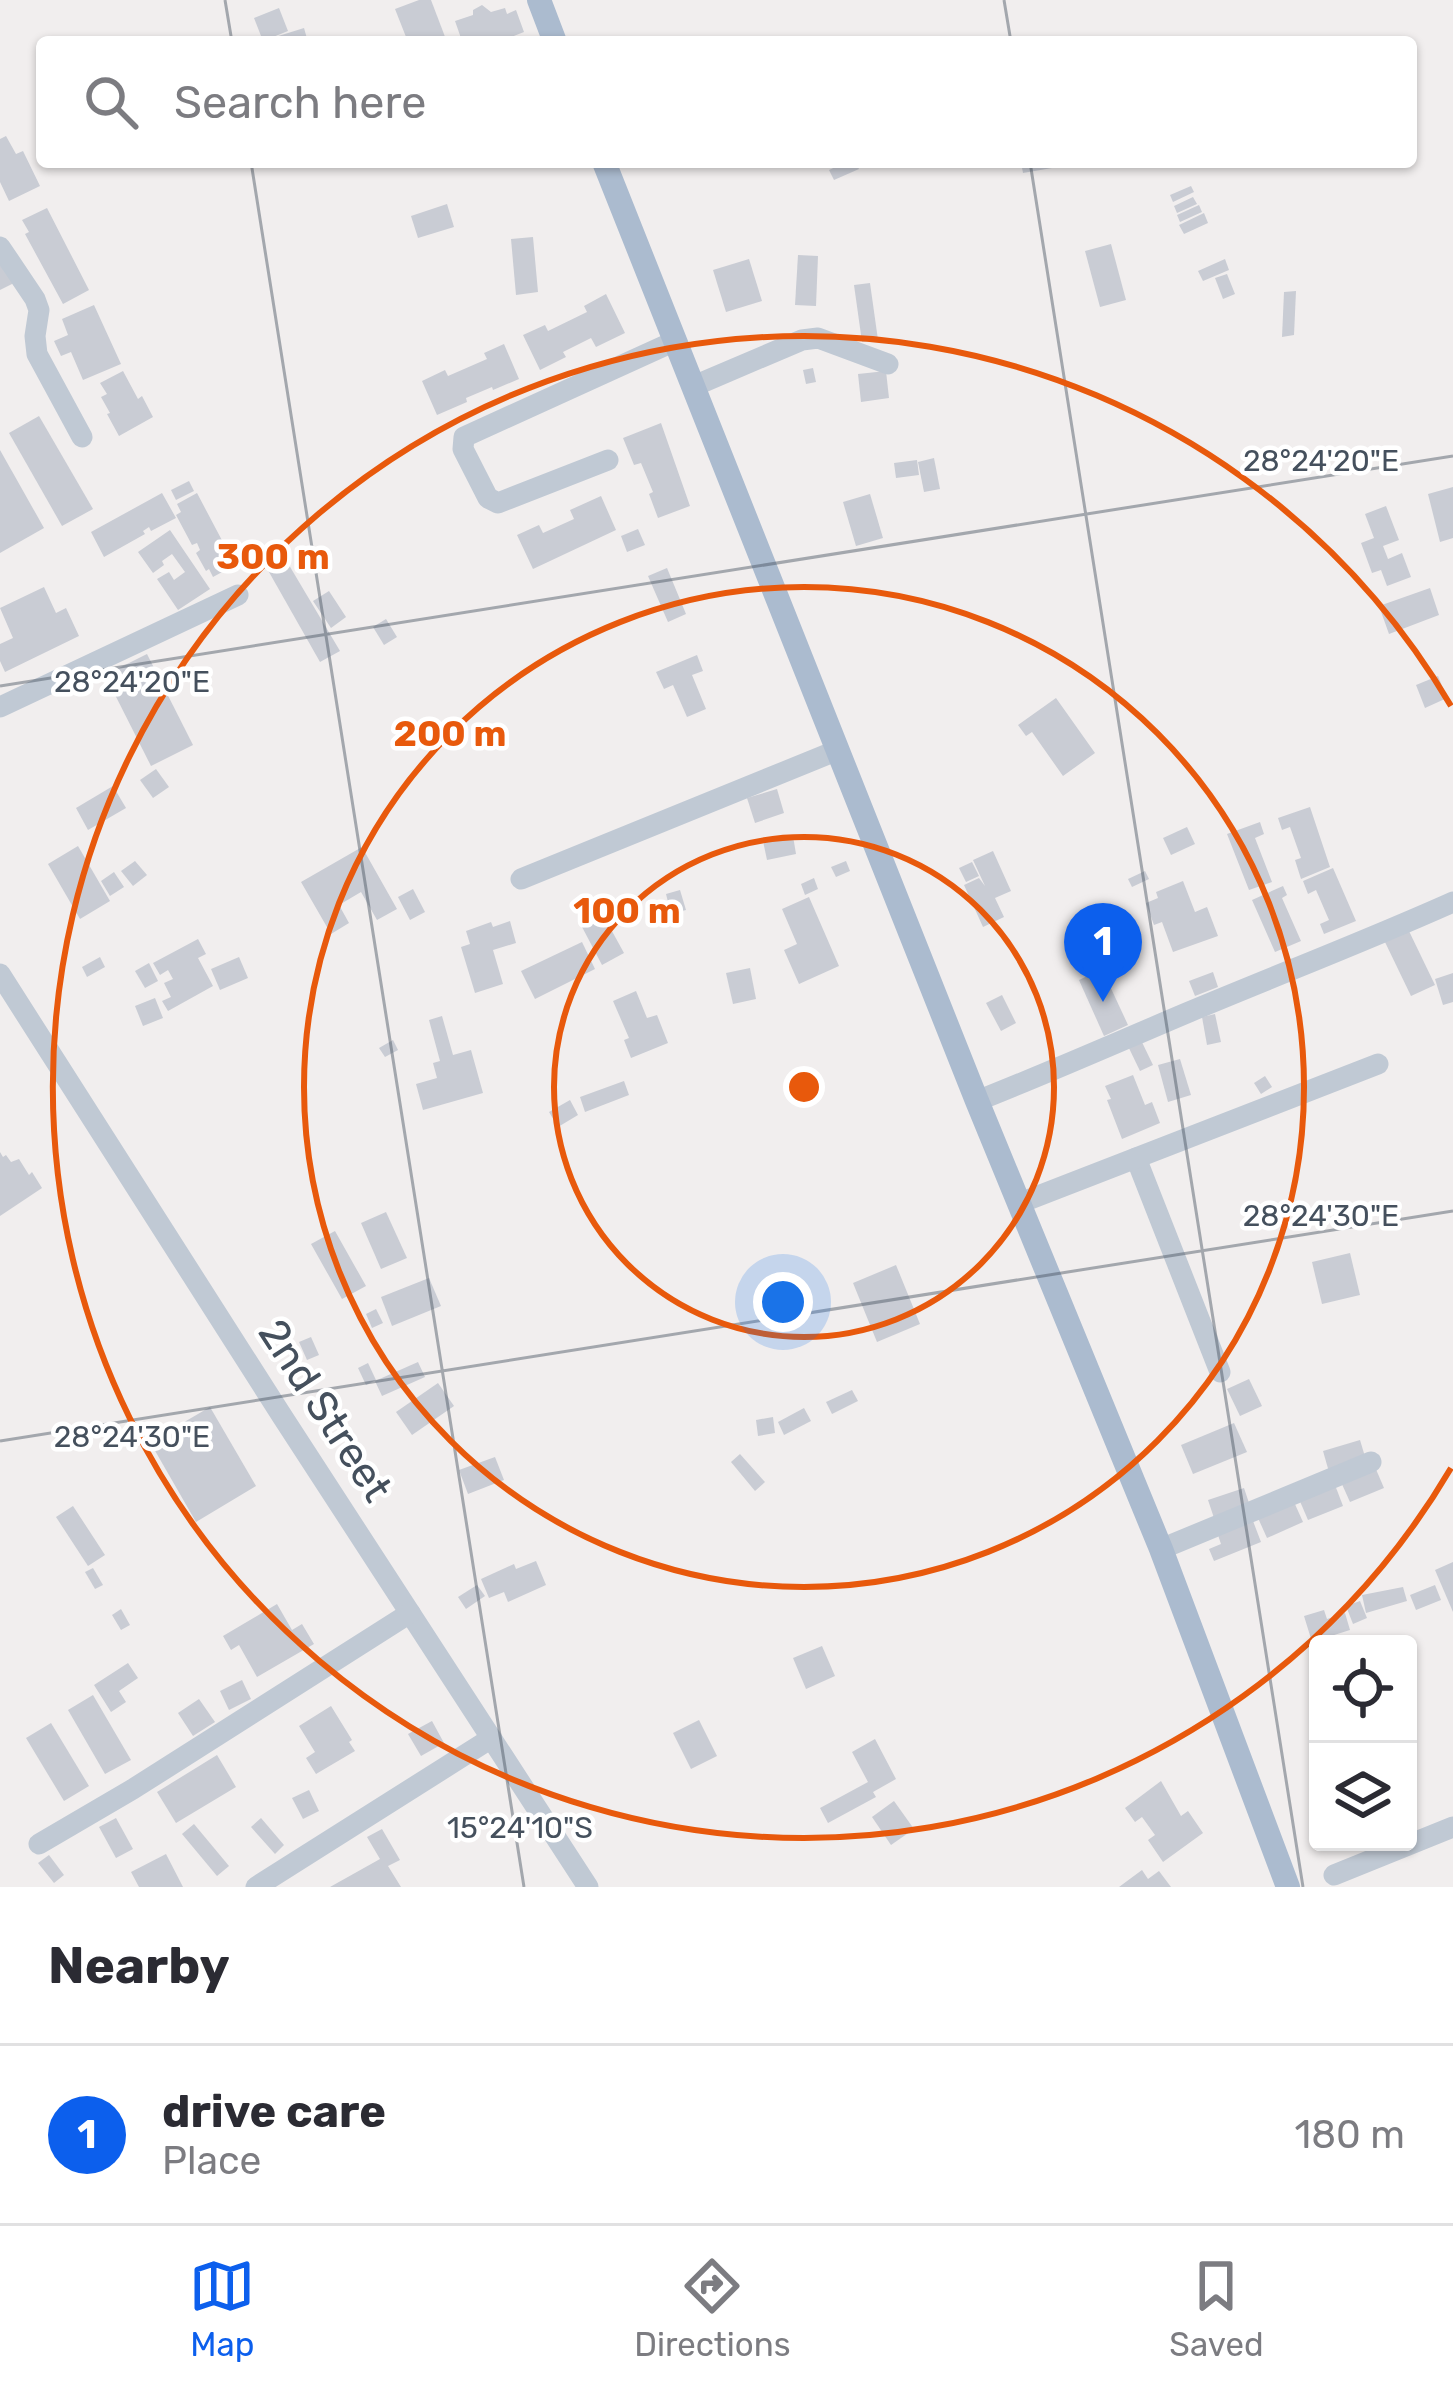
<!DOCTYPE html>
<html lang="en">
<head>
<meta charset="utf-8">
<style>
	:root { --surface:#fff; --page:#f7f7f7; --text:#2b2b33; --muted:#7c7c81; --line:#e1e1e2; --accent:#0c5fed }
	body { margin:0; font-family:Rubik,sans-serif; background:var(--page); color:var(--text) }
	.controls { position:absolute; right:36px; bottom:36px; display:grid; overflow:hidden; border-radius:12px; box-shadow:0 3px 9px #0004 }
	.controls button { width:108px; height:108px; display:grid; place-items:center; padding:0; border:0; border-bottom:3px solid var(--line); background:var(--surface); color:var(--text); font:60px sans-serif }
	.you { position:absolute; left:783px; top:1302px; width:42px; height:42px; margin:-30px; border:9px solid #fff; border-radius:50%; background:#1a73e8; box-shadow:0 0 0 18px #1a73e833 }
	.badge { display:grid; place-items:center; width:78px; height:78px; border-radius:50%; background:var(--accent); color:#fff; font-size:39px; font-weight:700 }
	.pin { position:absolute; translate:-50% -99px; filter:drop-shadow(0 3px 6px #0008) }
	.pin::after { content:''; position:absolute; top:63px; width:42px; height:36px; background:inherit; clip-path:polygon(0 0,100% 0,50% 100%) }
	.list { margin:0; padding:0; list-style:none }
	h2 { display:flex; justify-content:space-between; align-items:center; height:156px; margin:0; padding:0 48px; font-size:51px }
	h2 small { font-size:39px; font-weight:400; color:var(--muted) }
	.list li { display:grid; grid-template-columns:78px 1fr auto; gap:36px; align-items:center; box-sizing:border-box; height:180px; padding:0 48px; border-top:3px solid var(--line) }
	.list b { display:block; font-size:45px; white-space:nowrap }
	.list p { margin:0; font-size:39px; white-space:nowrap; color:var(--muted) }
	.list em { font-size:39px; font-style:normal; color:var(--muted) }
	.icon { flex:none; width:66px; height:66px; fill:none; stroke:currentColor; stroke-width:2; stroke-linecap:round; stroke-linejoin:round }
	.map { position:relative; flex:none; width:1453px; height:1887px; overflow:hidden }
	.search { position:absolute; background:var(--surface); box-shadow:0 3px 9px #0004; left:36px; right:36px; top:36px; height:132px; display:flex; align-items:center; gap:30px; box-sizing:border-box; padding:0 42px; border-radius:12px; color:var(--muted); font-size:45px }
	.sheet { height:336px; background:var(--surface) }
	nav { display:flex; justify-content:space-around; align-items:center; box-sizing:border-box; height:168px; border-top:3px solid var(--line); background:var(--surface); font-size:33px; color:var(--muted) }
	nav a { display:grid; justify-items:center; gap:6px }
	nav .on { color:var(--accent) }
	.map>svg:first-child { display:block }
</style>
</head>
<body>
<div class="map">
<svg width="1453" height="1887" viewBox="0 0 1453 1887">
	<rect width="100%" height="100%" fill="#f1eeee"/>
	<g fill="#c9ccd4">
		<path d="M419 0H431L447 42H408L395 9Z"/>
		<path d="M482 5 491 12 505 8 507 14 516 10 524 32 498 42H470L469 38 462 41 455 21 473 15V10Z"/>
		<path d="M279 8 288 31 263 41 254 18Z"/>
		<path d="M304 28 308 42H273L272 38Z"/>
		<path d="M6 136 16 154 23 151 40 186 9 201 0 182V139Z"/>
		<path d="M846 162H855L859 169 834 180 829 170Z"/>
		<path d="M1021 162H1051L1052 168 1023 173Z"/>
		<path d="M1191 186 1194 192 1173 202 1170 195Z"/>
		<path d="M1193 197 1197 204 1177 213 1174 206Z"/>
		<path d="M447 204 454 227 418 238 411 216Z"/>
		<path d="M1199 205 1202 212 1180 222 1177 215Z"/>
		<path d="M47 208 89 290 63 304 25 234 29 232 22 220Z"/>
		<path d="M1204 213 1208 223 1184 234 1179 225Z"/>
		<path d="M533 237 538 292 516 295 511 239Z"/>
		<path d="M1111 244 1126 300 1100 307 1085 251Z"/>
		<path d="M0 250 16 282 0 290Z"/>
		<path d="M798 255 818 256 816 306 795 305Z"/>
		<path d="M749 259 762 301 726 312 713 270Z"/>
		<path d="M1225 259 1229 270 1203 281 1198 271Z"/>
		<path d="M1227 274 1235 294 1223 299 1215 278Z"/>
		<path d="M870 283 878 340 862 342 854 285Z"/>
		<path d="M1296 291 1294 335 1282 337 1284 292Z"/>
		<path d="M606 294 625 333 596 347 591 338 563 352 566 357 540 370 523 335 545 325 548 331 587 312 584 306Z"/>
		<path d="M94 305 121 364 83 380 71 352 61 356 54 341 68 335 62 319Z"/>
		<path d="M504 344 519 379 493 390 492 387 466 398 467 402 437 415 422 381 445 370 448 376 487 359 484 353Z"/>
		<path d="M813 368 816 382 806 384 803 370Z"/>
		<path d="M123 371 138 399 142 396 153 417 119 436 107 414 110 413 101 397 107 394 100 383Z"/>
		<path d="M886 371 889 398 861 402 858 374Z"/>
		<path d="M39 416 93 509 62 526 9 433Z"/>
		<path d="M661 423 690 506 658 518 649 494 653 492 641 463 634 465 623 438Z"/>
		<path d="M0 450 44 528 0 553Z"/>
		<path d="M934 458 940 489 924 492 918 462Z"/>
		<path d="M917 460 919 475 896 478 894 463Z"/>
		<path d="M189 481 194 491 176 500 171 490Z"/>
		<path d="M1453 487V538L1440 542 1428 494Z"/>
		<path d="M162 493 176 518 151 531 149 527 143 531 145 534 104 557 91 532Z"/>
		<path d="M197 493 235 565 213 577 209 569 206 571 196 553 200 550 197 543 192 545 176 515 181 512 177 504Z"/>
		<path d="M870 494 883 538 856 546 843 502Z"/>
		<path d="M601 496 616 530 533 569 517 535 539 525 543 533 574 519 570 510Z"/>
		<path d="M1386 506 1399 540 1383 546 1388 559 1402 553 1411 577 1387 586 1381 570 1372 573 1361 543 1374 538 1365 514Z"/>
		<path d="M638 529 645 545 627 552 621 536Z"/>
		<path d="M170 530 210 589 178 610 157 579 169 572 174 580 185 572 172 554 162 561 164 565 153 573 138 552Z"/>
		<path d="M283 555 340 651 320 662 265 565Z"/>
		<path d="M667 568 686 614 668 622 648 576Z"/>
		<path d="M44 587 56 613 66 608 79 636 5 672 0 661V644L13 638 0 608Z"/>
		<path d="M1430 588 1439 615 1389 634 1379 606Z"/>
		<path d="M329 591 346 617 331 628 313 601Z"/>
		<path d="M386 619 397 637 384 645 373 627Z"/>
		<path d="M147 654 193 745 151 766 105 675Z"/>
		<path d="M697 655 703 671 692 675 706 709 687 717 673 685 664 689 656 672Z"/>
		<path d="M1438 676 1447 698 1425 708 1416 685Z"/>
		<path d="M1056 698 1095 753 1063 776 1032 732 1026 736 1018 725Z"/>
		<path d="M156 769 169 787 153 798 140 780Z"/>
		<path d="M113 786 126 808 88 830 76 808Z"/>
		<path d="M777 789 784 813 755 823 747 798Z"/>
		<path d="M1310 807 1330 867 1301 879 1295 860 1301 858 1290 827 1282 830 1278 818Z"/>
		<path d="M1260 822 1264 834 1255 838 1272 882 1249 890 1227 834Z"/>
		<path d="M1187 827 1195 844 1171 855 1163 838Z"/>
		<path d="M793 836 796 854 767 860 763 841Z"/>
		<path d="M78 846 110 901 80 919 48 864Z"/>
		<path d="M362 847 397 909 377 920 361 892 339 905 349 923 331 934 301 882Z"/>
		<path d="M993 851 1011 891 995 898 1004 917 983 927 964 885 979 878 985 886 973 860Z"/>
		<path d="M135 861 147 875 133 886 121 871Z"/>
		<path d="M846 861 850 871 836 877 831 867Z"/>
		<path d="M972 862 979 876 966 882 959 868Z"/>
		<path d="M1333 868 1356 921 1324 934 1320 924 1329 920 1316 890 1308 894 1303 881Z"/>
		<path d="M1145 871 1149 879 1132 887 1128 879Z"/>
		<path d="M114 872 124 887 110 896 101 881Z"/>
		<path d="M814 878 818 889 805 895 801 884Z"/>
		<path d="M1183 881 1195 912 1207 907 1218 936 1173 952 1162 922 1154 925 1146 903 1158 898 1156 892Z"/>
		<path d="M1283 886 1287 895 1282 898 1301 941 1275 952 1252 900Z"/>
		<path d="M413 889 425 912 410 920 398 897Z"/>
		<path d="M680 890 686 910 671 914 666 894Z"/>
		<path d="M809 897 839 966 799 984 784 950 797 944 782 909Z"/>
		<path d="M602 913 624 953 602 965 581 925Z"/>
		<path d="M510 921 516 943 493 950 503 984 475 993 461 947 470 944 466 931 491 922 493 927Z"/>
		<path d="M1408 929 1435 985 1411 996 1384 940Z"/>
		<path d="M198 939 206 954 198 958 213 986 168 1011 162 1001 171 997 164 983 173 979 168 970 160 975 153 963Z"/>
		<path d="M582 942 595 969 535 999 521 971Z"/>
		<path d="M100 957 105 967 87 977 82 967Z"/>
		<path d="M239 957 248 978 220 990 211 969Z"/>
		<path d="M149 963 158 981 145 988 135 971Z"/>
		<path d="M750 968 756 999 733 1004 726 973Z"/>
		<path d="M1102 969 1128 1025 1104 1036 1079 980Z"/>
		<path d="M1213 972 1218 987 1195 996 1189 981Z"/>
		<path d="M1453 973V1002L1443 1005 1435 979Z"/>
		<path d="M636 991 647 1018 657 1015 668 1043 631 1058 624 1040 629 1038 613 1001Z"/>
		<path d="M1002 995 1016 1023 1001 1031 986 1003Z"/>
		<path d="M155 998 163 1018 143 1026 135 1006Z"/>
		<path d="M1215 1014 1221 1042 1207 1045 1202 1017Z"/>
		<path d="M442 1016 453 1055 471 1050 483 1093 423 1110 416 1084 437 1078 433 1063 440 1061 429 1020Z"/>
		<path d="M1139 1036 1153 1065 1140 1071 1126 1042Z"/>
		<path d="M393 1040 398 1050 385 1057 379 1048Z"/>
		<path d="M1180 1059 1191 1095 1168 1102 1158 1065Z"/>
		<path d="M1133 1075 1145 1105 1152 1102 1160 1123 1122 1139 1107 1100 1111 1099 1105 1086Z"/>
		<path d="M1265 1076 1272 1087 1261 1094 1254 1083Z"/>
		<path d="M624 1081 629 1095 585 1112 580 1097Z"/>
		<path d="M570 1100 578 1115 558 1127 549 1112Z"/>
		<path d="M0 1152 3 1157 6 1155 11 1162 19 1159 29 1175 32 1172 42 1188 0 1216Z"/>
		<path d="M386 1212 407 1258 381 1269 361 1223Z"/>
		<path d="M335 1231 366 1286 342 1299 311 1244Z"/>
		<path d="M1350 1253 1360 1295 1322 1304 1312 1262Z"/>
		<path d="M896 1265 920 1324 877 1342 853 1283Z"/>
		<path d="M429 1278 441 1306 392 1326 381 1297Z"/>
		<path d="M376 1309 383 1323 372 1328 366 1314Z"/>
		<path d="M311 1337 319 1355 307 1360 299 1342Z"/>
		<path d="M418 1362 425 1377 382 1396 375 1381Z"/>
		<path d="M368 1363 376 1380 366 1385 358 1368Z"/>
		<path d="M1249 1379 1262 1406 1240 1416 1227 1389Z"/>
		<path d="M438 1383 454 1406 412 1435 396 1412Z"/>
		<path d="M852 1390 858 1401 832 1414 826 1402Z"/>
		<path d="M210 1407 256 1486 196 1522 150 1442Z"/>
		<path d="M804 1408 811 1421 784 1435 778 1422Z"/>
		<path d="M773 1417 775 1433 758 1436 756 1420Z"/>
		<path d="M1234 1423 1247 1452 1193 1474 1181 1445Z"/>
		<path d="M1360 1440 1366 1460 1329 1472 1323 1451Z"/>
		<path d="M740 1454 765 1482 755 1491 731 1462Z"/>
		<path d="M495 1457 504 1480 468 1494 459 1470Z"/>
		<path d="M1375 1467 1384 1488 1350 1502 1341 1482Z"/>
		<path d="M1335 1485 1343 1506 1308 1520 1299 1499Z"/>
		<path d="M1244 1488 1251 1509 1215 1521 1208 1500Z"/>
		<path d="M1294 1502 1303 1522 1267 1538 1258 1518Z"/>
		<path d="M73 1506 105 1555 88 1566 56 1517Z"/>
		<path d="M1253 1521 1261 1542 1214 1561 1209 1549 1221 1544 1218 1535Z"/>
		<path d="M536 1561 546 1585 508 1602 504 1592 489 1598 481 1579 514 1564 516 1569Z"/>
		<path d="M1453 1562V1612L1435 1570Z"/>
		<path d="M93 1568 103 1585 95 1589 85 1572Z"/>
		<path d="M477 1585 485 1596 466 1609 458 1597Z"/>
		<path d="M1435 1585 1441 1600 1416 1610 1410 1595Z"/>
		<path d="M1403 1587 1407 1601 1366 1613 1362 1595Z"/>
		<path d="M1360 1601 1367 1618 1353 1624 1346 1606Z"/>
		<path d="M277 1604 292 1630 302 1624 314 1644 257 1677 239 1645 231 1650 223 1636Z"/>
		<path d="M121 1609 130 1625 121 1630 112 1615Z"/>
		<path d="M1324 1610 1327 1619 1345 1613 1350 1630 1312 1642 1304 1616Z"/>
		<path d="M822 1646 835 1676 806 1689 793 1658Z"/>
		<path d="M128 1663 138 1678 119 1691 126 1702 111 1712 94 1685Z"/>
		<path d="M242 1680 251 1699 229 1710 220 1691Z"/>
		<path d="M93 1695 131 1760 105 1774 68 1710Z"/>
		<path d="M199 1699 215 1722 193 1736 178 1713Z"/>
		<path d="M331 1706 352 1740 349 1742 355 1751 316 1774 306 1758 315 1752 299 1726Z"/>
		<path d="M699 1720 717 1756 691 1769 673 1733Z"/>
		<path d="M432 1721 444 1743 421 1756 408 1734Z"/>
		<path d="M51 1723 89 1786 64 1801 26 1738Z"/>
		<path d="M875 1739 896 1779 873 1792 876 1797 828 1823 820 1808 868 1782 852 1752Z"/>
		<path d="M217 1755 236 1787 176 1823 157 1792Z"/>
		<path d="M1161 1781 1181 1816 1188 1811 1203 1833 1163 1862 1148 1840 1155 1835 1142 1817 1135 1822 1125 1808Z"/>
		<path d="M309 1790 319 1811 303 1819 292 1798Z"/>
		<path d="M894 1801 914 1829 891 1845 872 1817Z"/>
		<path d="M116 1818 133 1849 116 1858 99 1827Z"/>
		<path d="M261 1818 284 1845 275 1854 251 1827Z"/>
		<path d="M194 1824 229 1866 217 1876 182 1834Z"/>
		<path d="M382 1829 400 1860 388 1866 401 1887H330L380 1859 367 1837Z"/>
		<path d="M166 1854 183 1887H139L131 1872Z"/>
		<path d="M49 1855 64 1875 54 1883 38 1863Z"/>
		<path d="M1142 1870 1148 1879 1159 1871 1171 1887H1119Z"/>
	</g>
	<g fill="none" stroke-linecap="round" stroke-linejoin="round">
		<g stroke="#c0c9d4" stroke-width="21">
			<path d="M0 247 35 299 39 310 35 336 37 354 82 437"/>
			<path d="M694 386 802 340 818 338 888 364"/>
			<path d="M608 460 498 503 488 498 463 449 464 437 675 341"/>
			<path d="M0 707 238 595"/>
			<path d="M521 879 838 750"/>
			<path d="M0 974 282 1416 588 1887"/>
			<path d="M977 1101C1048 1073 1118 1042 1189 1012 1277 975 1366 941 1453 902"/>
			<path d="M1136 1158 1220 1372"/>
			<path d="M1020 1203 1378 1064"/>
			<path d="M1161 1549 1371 1462"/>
			<path d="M39 1844 133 1789 410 1613"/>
			<path d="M1334 1875 1453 1827"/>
			<path d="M256 1887 490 1739"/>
		</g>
		<g stroke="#abbbcf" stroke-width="24">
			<path d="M539 0 555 42"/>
			<path d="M604 162 977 1101 1161 1549 1288 1887"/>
		</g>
	</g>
	<path fill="none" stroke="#45505d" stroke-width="3" stroke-opacity="0.45" d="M225 0 232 42M1004 0 1011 42M251 162 524 1887M1030 162 1303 1887M0 686 1453 456M0 1441 1453 1211"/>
	<g fill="none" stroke="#e8590c" stroke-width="6">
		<circle cx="804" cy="1087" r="250"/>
		<circle cx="804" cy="1087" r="500"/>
		<path d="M1451 1468A751 751 0 1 1 1451 706"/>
	</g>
	<g text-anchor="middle" stroke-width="9" stroke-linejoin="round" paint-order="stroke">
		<g font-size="42" fill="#45505d" stroke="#fff">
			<text transform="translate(326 1410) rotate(57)" y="15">2nd Street</text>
		</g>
	</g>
	<g font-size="30" text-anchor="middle" fill="#45505d" stroke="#fff" stroke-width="9" stroke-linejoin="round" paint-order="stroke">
		<text x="1321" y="471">28°24'20"E</text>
		<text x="132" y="692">28°24'20"E</text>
		<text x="1321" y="1226">28°24'30"E</text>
		<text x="132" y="1447">28°24'30"E</text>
		<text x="520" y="1838">15°24'10"S</text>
	</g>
	<circle cx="804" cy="1087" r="18" fill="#e8590c" stroke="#fff" stroke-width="6"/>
	<g font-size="36" text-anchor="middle" font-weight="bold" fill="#e8590c" stroke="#fff" stroke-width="9" stroke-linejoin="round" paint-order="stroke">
		<text x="273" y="569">300 m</text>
		<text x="450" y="746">200 m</text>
		<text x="627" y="923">100 m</text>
	</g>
</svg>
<div class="controls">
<button><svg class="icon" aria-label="locate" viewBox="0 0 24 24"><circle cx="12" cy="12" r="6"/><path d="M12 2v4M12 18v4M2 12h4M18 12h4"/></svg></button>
<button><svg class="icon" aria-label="layers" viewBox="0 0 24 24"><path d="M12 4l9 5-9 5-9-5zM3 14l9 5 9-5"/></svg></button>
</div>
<div class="you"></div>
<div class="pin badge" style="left:1103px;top:1002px">1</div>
<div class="search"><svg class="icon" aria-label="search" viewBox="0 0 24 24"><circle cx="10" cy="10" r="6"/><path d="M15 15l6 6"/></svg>Search here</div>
</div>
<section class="sheet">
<h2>Nearby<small></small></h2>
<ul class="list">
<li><span class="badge">1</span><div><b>drive care</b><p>Place</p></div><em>180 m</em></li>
</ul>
</section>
<nav>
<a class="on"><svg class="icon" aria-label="map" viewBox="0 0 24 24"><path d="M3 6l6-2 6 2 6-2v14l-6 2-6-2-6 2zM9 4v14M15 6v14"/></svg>Map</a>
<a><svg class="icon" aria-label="directions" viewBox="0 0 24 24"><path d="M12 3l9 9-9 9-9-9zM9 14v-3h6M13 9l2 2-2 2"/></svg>Directions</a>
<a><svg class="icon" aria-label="saved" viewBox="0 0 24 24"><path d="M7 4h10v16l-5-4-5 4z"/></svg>Saved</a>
</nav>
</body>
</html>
